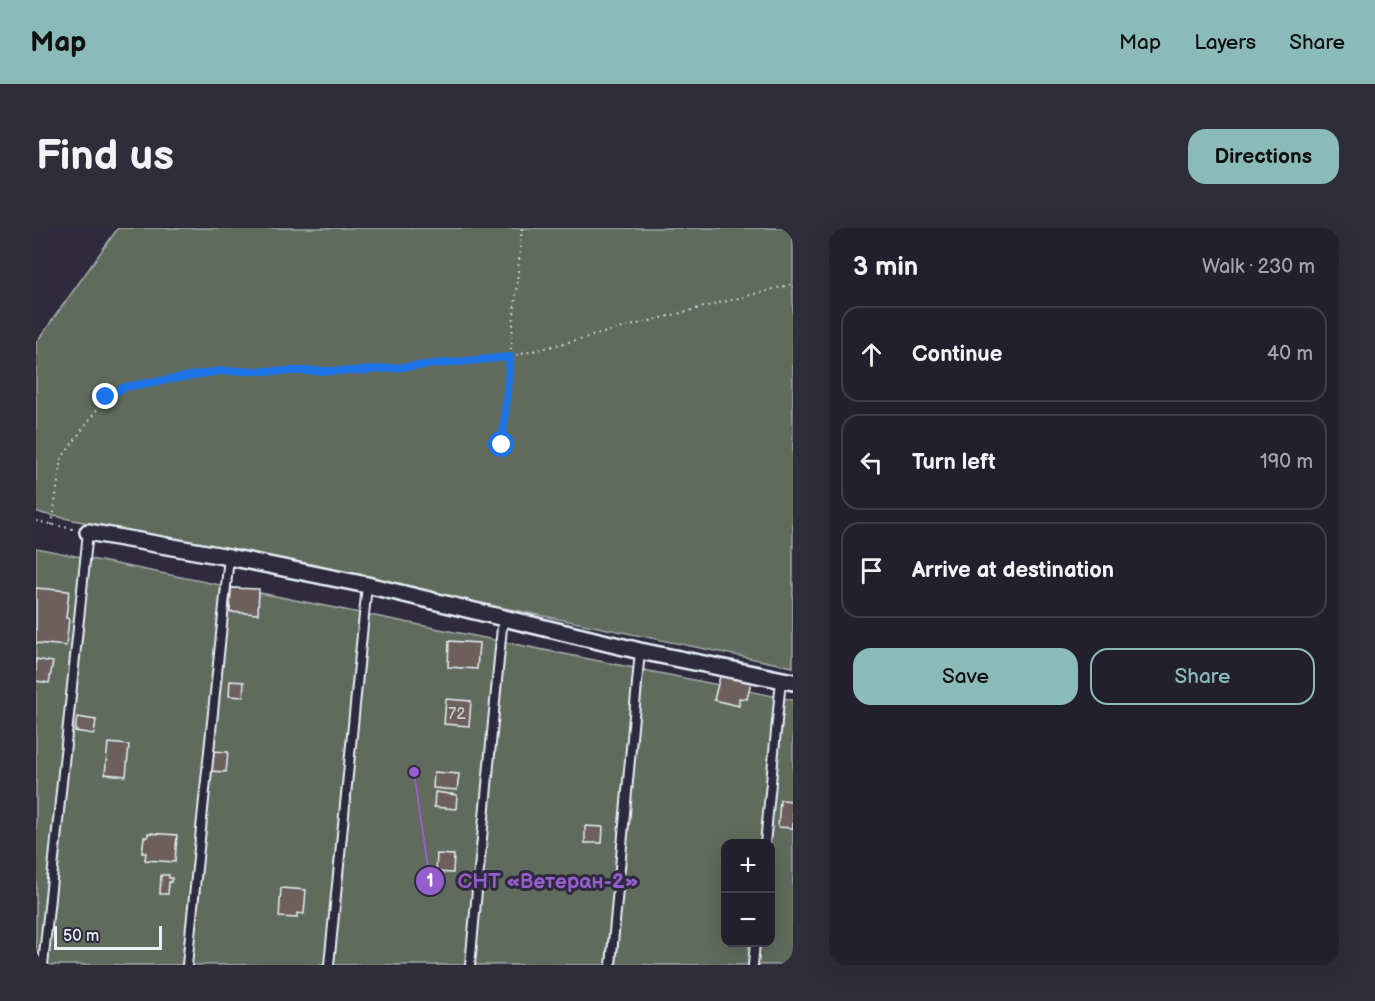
<!DOCTYPE html>
<html lang="en">
<head>
<meta charset="utf-8">
<style>
	:root { --surface:#23202e; --page:#2f2d3a; --text:#f1f3f6; --muted:#a3a3aa; --line:#403e4a; --accent:#8bbbb9 }
	body { margin:0; font-family:"Balsamiq Sans",sans-serif; background:var(--page); color:var(--text) }
	.controls { position:absolute; right:18px; bottom:18px; display:grid; overflow:hidden; border-radius:12px; box-shadow:0 6px 24px #0002 }
	.controls button { width:54px; height:54px; display:grid; place-items:center; padding:0; border:0; border-bottom:2px solid var(--line); background:var(--surface); color:var(--text); font:30px sans-serif }
	.scale { position:absolute; left:18px; bottom:15px; width:108px; box-sizing:border-box; padding-left:6px; border:3px solid #e8f1f8; border-top:0; font-size:16px; line-height:21px; white-space:nowrap; color:#e8f1f8; -webkit-text-stroke:4px #2f2a3d; paint-order:stroke }
	.stop { position:absolute; width:18px; height:18px; margin:-14px; border:4px solid #1a73e8; border-radius:50%; background:#fff }
	.stop.end { background:#1a73e8; border-color:#fff; box-shadow:0 2px 6px #0008 }
	.list { margin:0; padding:0; list-style:none }
	h2 { display:flex; justify-content:space-between; align-items:center; height:78px; margin:0; padding:0 24px; font-size:26px }
	h2 small { font-size:20px; font-weight:400; color:var(--muted) }
	.list li { display:grid; grid-template-columns:39px 1fr auto; gap:18px; align-items:center; box-sizing:border-box; height:96px; margin:0 12px 12px; padding:0 12px; border:2px solid var(--line); border-radius:18px }
	.list b { display:block; font-size:22px; white-space:nowrap }
	.list em { font-size:20px; font-style:normal; color:var(--muted) }
	.actions { display:flex; gap:12px; padding:18px 24px }
	.actions a { flex:1; padding:14px 0; border:2px solid var(--accent); border-radius:18px; text-align:center; font-size:21px; color:var(--accent) }
	.actions .main { background:var(--accent); color:#111 }
	.icon { flex:none; width:33px; height:33px; fill:none; stroke:currentColor; stroke-width:2; stroke-linecap:round; stroke-linejoin:round }
	.map { position:relative; flex:none; width:757px; height:737px; overflow:hidden; border-radius:18px }
	header { display:flex; align-items:center; gap:36px; box-sizing:border-box; height:84px; padding:0 30px; background:var(--accent); color:#111 }
	header strong { font-size:28px }
	nav { display:flex; gap:33px; margin-inline-start:auto; font-size:21px }
	.intro { display:flex; align-items:center; justify-content:space-between; box-sizing:border-box; height:144px; padding:0 36px }
	h1 { margin:0; font-size:42px }
	.button { padding:15px 27px; border-radius:18px; background:var(--accent); color:#111; font-size:21px; font-weight:700 }
	main { display:flex; gap:36px; padding:0 36px }
	aside { flex:1; background:var(--surface); border-radius:18px; box-shadow:0 6px 24px #0002 }
	.map>svg:first-child { display:block }
</style>
</head>
<body>
<header>
<strong>Map</strong>
<nav><a>Map</a><a>Layers</a><a>Share</a></nav>
</header>
<div class="intro"><h1>Find us</h1><a class="button">Directions</a></div>
<main>
<div class="map">
<svg width="757" height="737" viewBox="0 0 757 737">
	<rect width="100%" height="100%" fill="#2f2a3d"/>
	<filter id="ink" filterUnits="userSpaceOnUse"><feTurbulence type="fractalNoise" baseFrequency=".0167" numOctaves="2"/><feDisplacementMap in="SourceGraphic" scale="12" xChannelSelector="R" yChannelSelector="G"/><feConvolveMatrix kernelMatrix="1 2 1 2 8 2 1 2 1" color-interpolation-filters="sRGB"/></filter>
	<g filter="url(#ink)">
		<g fill="#616a5d" stroke="#a4aeaa" stroke-width="1.5" fill-rule="evenodd">
			<path d="M82 0H757V439L8 286 0 283V115Z"/>
			<path d="M0 320 757 472V737H0ZM690 616H734V714H690Z"/>
		</g>
		<g fill="#6d615c" stroke="#e8f1f8" stroke-width="1.5">
			<path d="M0 360 33 363 30 390 33 391 30 418 0 415Z"/>
			<path d="M195 360 223 361 222 386 194 384Z"/>
			<path d="M413 413 443 415 441 441 412 439Z"/>
			<path d="M0 431 17 434 13 455 0 453Z"/>
			<path d="M684 448 715 454 711 471 703 470V478L678 472Z"/>
			<path d="M194 453 208 454 207 469 193 468Z"/>
			<path d="M410 471 435 473 433 498 408 496Z"/>
			<path d="M41 489 60 492 58 506 39 503Z"/>
			<path d="M72 515 93 517 90 548 69 546Z"/>
			<path d="M174 523 192 524 190 544 173 543Z"/>
			<path d="M398 544 423 546 421 562 397 560Z"/>
			<path d="M399 564 421 567 420 581 398 579Z"/>
			<path d="M744 572 757 573V600L742 599Z"/>
			<path d="M549 598 567 599 566 615H549Z"/>
			<path d="M112 605 141 607 139 634 109 632 110 625H106L108 609H112Z"/>
			<path d="M401 626 418 627 417 645 400 644Z"/>
			<path d="M125 647H133V650H136L135 654H133L132 666H124Z"/>
			<path d="M245 660 270 662 268 686 261 685V690L243 689Z"/>
		</g>
		<g fill="none" stroke-linecap="round" stroke-linejoin="round">
			<defs>
				<g id="lane">
					<path d="M729 616 745 452"/>
					<path d="M7 737 52 304"/>
					<path d="M151 737 193 329"/>
					<path d="M293 737 331 357"/>
					<path d="M434 737 467 389"/>
					<path d="M575 737 604 423"/>
					<path d="M717 737 719 714"/>
				</g>
				<path id="street" d="M52 304 193 329 331 357 604 423 757 454"/>
			</defs>
			<use href="#lane" stroke="#e8f1f8" stroke-width="12"/>
			<use href="#street" stroke="#e8f1f8" stroke-width="20"/>
			<g stroke="#e8f1f8" stroke-width="2" stroke-dasharray="1.5 4.5" stroke-linecap="butt">
				<path d="M466 217 486 0"/>
				<path d="M0 293 37 301"/>
				<path d="M16 297 25 231 70 169 89 159 184 143H324L474 129 757 56"/>
			</g>
			<use href="#lane" stroke="#2f2a3d" stroke-width="8"/>
			<use href="#street" stroke="#2f2a3d" stroke-width="15"/>
		</g>
	</g>
	<g fill="none" stroke-linecap="round" stroke-linejoin="round" filter="url(#ink)">
		<path stroke="#1a73e8" stroke-width="8" d="M70 169 89 159 184 143H324L474 129 466 217"/>
	</g>
	<g text-anchor="middle" stroke-width="6" stroke-linejoin="round" paint-order="stroke">
		<g font-size="16" fill="#c9cdd1">
			<text x="421" y="491">72</text>
		</g>
	</g>
	<path fill="none" stroke="#965dcd" stroke-width="2" d="M378 544L394 653"/>
	<g fill="#965dcd" stroke="#2f2a3d" stroke-width="2">
		<circle cx="378" cy="544" r="6"/>
		<circle cx="394" cy="653" r="15"/>
	</g>
	<g font-size="18" text-anchor="middle" font-weight="bold" fill="#fff">
		<text x="394" y="659">1</text>
	</g>
	<g font-size="21" text-anchor="middle" font-weight="bold" fill="#965dcd" stroke="#2f2a3d" stroke-width="6" stroke-linejoin="round" paint-order="stroke">
		<text x="512" y="660">СНТ «Ветеран-2»</text>
	</g>
</svg>
<div class="controls">
<button>+</button>
<button>−</button>
</div>
<div class="scale">50 m</div>
<div class="stop" style="left:466px;top:217px"></div>
<div class="stop end" style="left:70px;top:169px"></div>
</div>
<aside>
<h2>3 min<small>Walk · 230 m</small></h2>
<ul class="list">
<li><svg class="icon" aria-label="ahead" viewBox="0 0 24 24"><path d="M12 20V5M6 11l6-6 6 6"/></svg><div><b>Continue</b></div><em>40 m</em></li>
<li><svg class="icon" aria-label="left" viewBox="0 0 24 24"><path d="M17 20v-9H6M10 6l-5 5 5 5"/></svg><div><b>Turn left</b></div><em>190 m</em></li>
<li><svg class="icon" aria-label="arrive" viewBox="0 0 24 24"><path d="M6 21V4h12l-3 4 3 4H6"/></svg><div><b>Arrive at destination</b></div></li>
</ul>
<div class="actions"><a class="main">Save</a><a>Share</a></div>
</aside>
</main>
</body>
</html>
